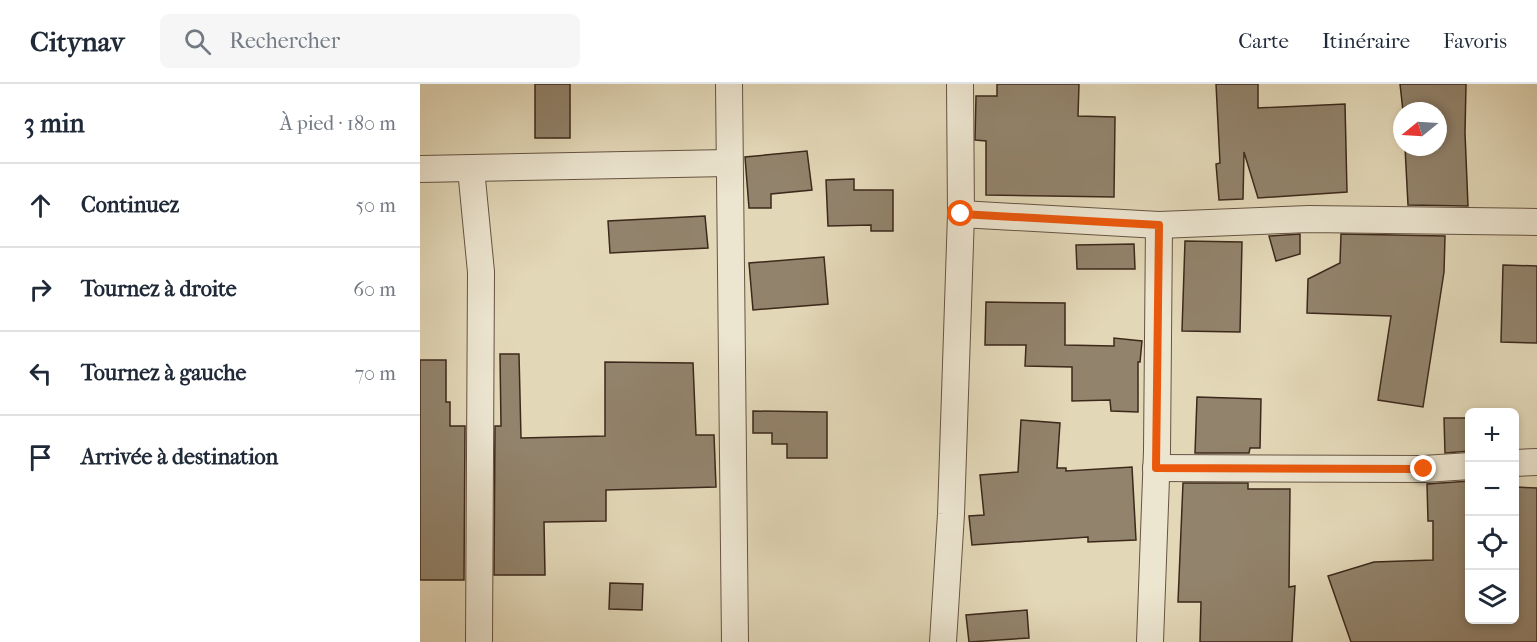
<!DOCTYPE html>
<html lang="fr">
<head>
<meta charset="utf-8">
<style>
	:root { --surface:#fff; --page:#f6f6f7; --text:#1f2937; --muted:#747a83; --line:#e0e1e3 }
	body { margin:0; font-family:"IM FELL French Canon",serif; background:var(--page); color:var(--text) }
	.controls { position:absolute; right:18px; bottom:18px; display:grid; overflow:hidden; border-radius:9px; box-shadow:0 3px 9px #0003 }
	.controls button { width:54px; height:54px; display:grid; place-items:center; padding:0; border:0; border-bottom:2px solid var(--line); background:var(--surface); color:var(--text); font:30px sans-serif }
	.compass { position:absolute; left:973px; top:18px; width:54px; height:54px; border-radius:50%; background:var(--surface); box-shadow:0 3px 9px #0003; rotate:252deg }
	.stop { position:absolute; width:18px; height:18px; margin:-14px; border:4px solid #ea580c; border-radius:50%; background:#fff }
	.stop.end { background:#ea580c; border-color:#fff; box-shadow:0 2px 6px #0008 }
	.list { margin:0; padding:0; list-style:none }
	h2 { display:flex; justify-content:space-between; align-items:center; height:78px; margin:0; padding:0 24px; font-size:26px }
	h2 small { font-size:20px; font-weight:400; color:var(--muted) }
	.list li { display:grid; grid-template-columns:39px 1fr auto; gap:18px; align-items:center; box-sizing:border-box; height:84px; padding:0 24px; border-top:2px solid var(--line) }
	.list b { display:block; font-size:22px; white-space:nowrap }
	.list em { font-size:20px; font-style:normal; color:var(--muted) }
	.icon { flex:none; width:33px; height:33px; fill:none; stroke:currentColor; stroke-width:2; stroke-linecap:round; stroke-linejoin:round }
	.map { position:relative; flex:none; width:1117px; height:558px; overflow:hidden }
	header { display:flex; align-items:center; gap:36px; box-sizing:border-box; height:84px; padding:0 30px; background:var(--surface); border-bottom:2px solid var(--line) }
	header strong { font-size:28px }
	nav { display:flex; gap:33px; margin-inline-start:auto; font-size:21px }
	.search { width:420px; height:54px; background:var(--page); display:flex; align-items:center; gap:15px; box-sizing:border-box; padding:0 21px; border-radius:9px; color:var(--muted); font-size:22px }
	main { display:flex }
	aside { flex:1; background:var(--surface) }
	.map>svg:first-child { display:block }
</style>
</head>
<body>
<header>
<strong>Citynav</strong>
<div class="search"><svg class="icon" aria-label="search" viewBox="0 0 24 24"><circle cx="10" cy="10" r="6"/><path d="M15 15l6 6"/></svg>Rechercher</div>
<nav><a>Carte</a><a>Itinéraire</a><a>Favoris</a></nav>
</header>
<main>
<aside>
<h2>3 min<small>À pied · 180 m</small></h2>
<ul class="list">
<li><svg class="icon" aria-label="ahead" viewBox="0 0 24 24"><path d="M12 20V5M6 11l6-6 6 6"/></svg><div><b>Continuez</b></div><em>50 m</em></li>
<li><svg class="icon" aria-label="right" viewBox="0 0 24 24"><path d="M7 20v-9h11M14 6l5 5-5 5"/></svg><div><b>Tournez à droite</b></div><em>60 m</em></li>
<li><svg class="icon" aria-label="left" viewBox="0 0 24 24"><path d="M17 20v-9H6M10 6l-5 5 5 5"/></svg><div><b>Tournez à gauche</b></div><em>70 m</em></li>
<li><svg class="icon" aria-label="arrive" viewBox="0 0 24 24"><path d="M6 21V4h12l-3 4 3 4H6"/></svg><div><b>Arrivée à destination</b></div></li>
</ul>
</aside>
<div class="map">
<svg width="1117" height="558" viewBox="0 0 1117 558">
	<rect width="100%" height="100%" fill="#e2d7b7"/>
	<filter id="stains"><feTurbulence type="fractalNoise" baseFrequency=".00333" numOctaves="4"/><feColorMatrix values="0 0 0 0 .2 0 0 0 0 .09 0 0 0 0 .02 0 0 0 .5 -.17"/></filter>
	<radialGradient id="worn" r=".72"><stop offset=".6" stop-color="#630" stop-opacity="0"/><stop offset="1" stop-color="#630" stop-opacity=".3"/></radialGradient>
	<g fill="#92836c" stroke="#3c291b" stroke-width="1.5">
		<rect x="115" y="0" width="35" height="54"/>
		<path d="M577 0H659L658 32 695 33 694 113 566 111V57L555 56 556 12H577Z"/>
		<path d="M796 0H838V24L925 20 927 108 838 114 824 68 823 115 799 116 796 80 800 79Z"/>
		<path d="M980 0H1046L1045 49 1048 122 988 121 985 63H1018V27H983Z"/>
		<path d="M387 67 392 106 351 110V124H329L325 73Z"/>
		<path d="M434 95V106H473V147H451V141L408 142 406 96Z"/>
		<path d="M285 132 288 164 190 169 188 137Z"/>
		<path d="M880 150V170L856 177 849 152Z"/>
		<path d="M921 150 1025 152 1024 188 1003 323 958 316 971 232 887 229 888 195 920 179Z"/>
		<path d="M765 157 822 158 820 248 762 247Z"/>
		<path d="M714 160 715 185H657L656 161Z"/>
		<path d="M404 173 408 220 333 226 329 179Z"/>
		<path d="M1083 181 1117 182V259L1081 258Z"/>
		<path d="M566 218 645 219V261L694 262V254L722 257 720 278H718V328L691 327 690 316 652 317V283L605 282 606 261H565Z"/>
		<path d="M80 270H99L101 354 185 352V278L273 279 276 351H294L296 403 186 406V437L124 438 125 491H74L75 342H81Z"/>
		<path d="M0 276H26V318H30V342H45L44 496H0Z"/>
		<path d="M777 313 841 315 840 364H830L829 369H775Z"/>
		<path d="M333 327 407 328V374H367V360H352V349H333Z"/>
		<path d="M1024 334H1050V367L1025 369Z"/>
		<path d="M601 336 640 339 637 384H646V387L712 383 716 456 668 458V453L552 461 549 432 564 431 560 391 598 388Z"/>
		<path d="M1050 397V536H1095V403L1117 404V558H931L908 492 954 478 1013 476V437H1008L1007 400Z"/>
		<path d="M763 399H828V405H870L869 503 875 502 872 558H780L781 518H758Z"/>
		<path d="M190 499 223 500 222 526 189 525Z"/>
		<path d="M607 526 609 554 549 558 546 531Z"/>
	</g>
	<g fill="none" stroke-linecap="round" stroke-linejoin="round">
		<defs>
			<g id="minor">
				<path d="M309 0 315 558"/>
				<path d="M0 85 308 79"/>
				<path d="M51 85 61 188 59 558"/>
				<path d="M541 130 739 141 889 135 1117 138"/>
				<path d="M1094 379 1117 378"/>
				<path d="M736 384 1004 385 1050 382"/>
				<path d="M523 558 531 430 541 130 540 0"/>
				<path d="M730 558 737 367 739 141"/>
			</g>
		</defs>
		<use href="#minor" stroke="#665442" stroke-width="28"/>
		<use href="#minor" stroke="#ece5d0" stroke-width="26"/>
	</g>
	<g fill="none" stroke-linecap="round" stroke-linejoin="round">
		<path stroke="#ea580c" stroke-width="8" d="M541 130 739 141 736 384 1004 385"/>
	</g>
	<rect width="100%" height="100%" filter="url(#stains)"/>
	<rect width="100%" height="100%" fill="url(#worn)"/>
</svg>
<div class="controls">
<button>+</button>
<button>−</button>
<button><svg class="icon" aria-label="locate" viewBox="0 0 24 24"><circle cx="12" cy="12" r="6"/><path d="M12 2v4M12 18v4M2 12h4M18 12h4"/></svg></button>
<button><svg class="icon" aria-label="layers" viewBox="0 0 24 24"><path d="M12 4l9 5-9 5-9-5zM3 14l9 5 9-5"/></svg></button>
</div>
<svg class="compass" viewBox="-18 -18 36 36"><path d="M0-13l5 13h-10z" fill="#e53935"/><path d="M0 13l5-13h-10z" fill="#747a83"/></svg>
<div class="stop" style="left:541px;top:130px"></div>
<div class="stop end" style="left:1004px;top:385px"></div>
</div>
</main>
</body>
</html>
